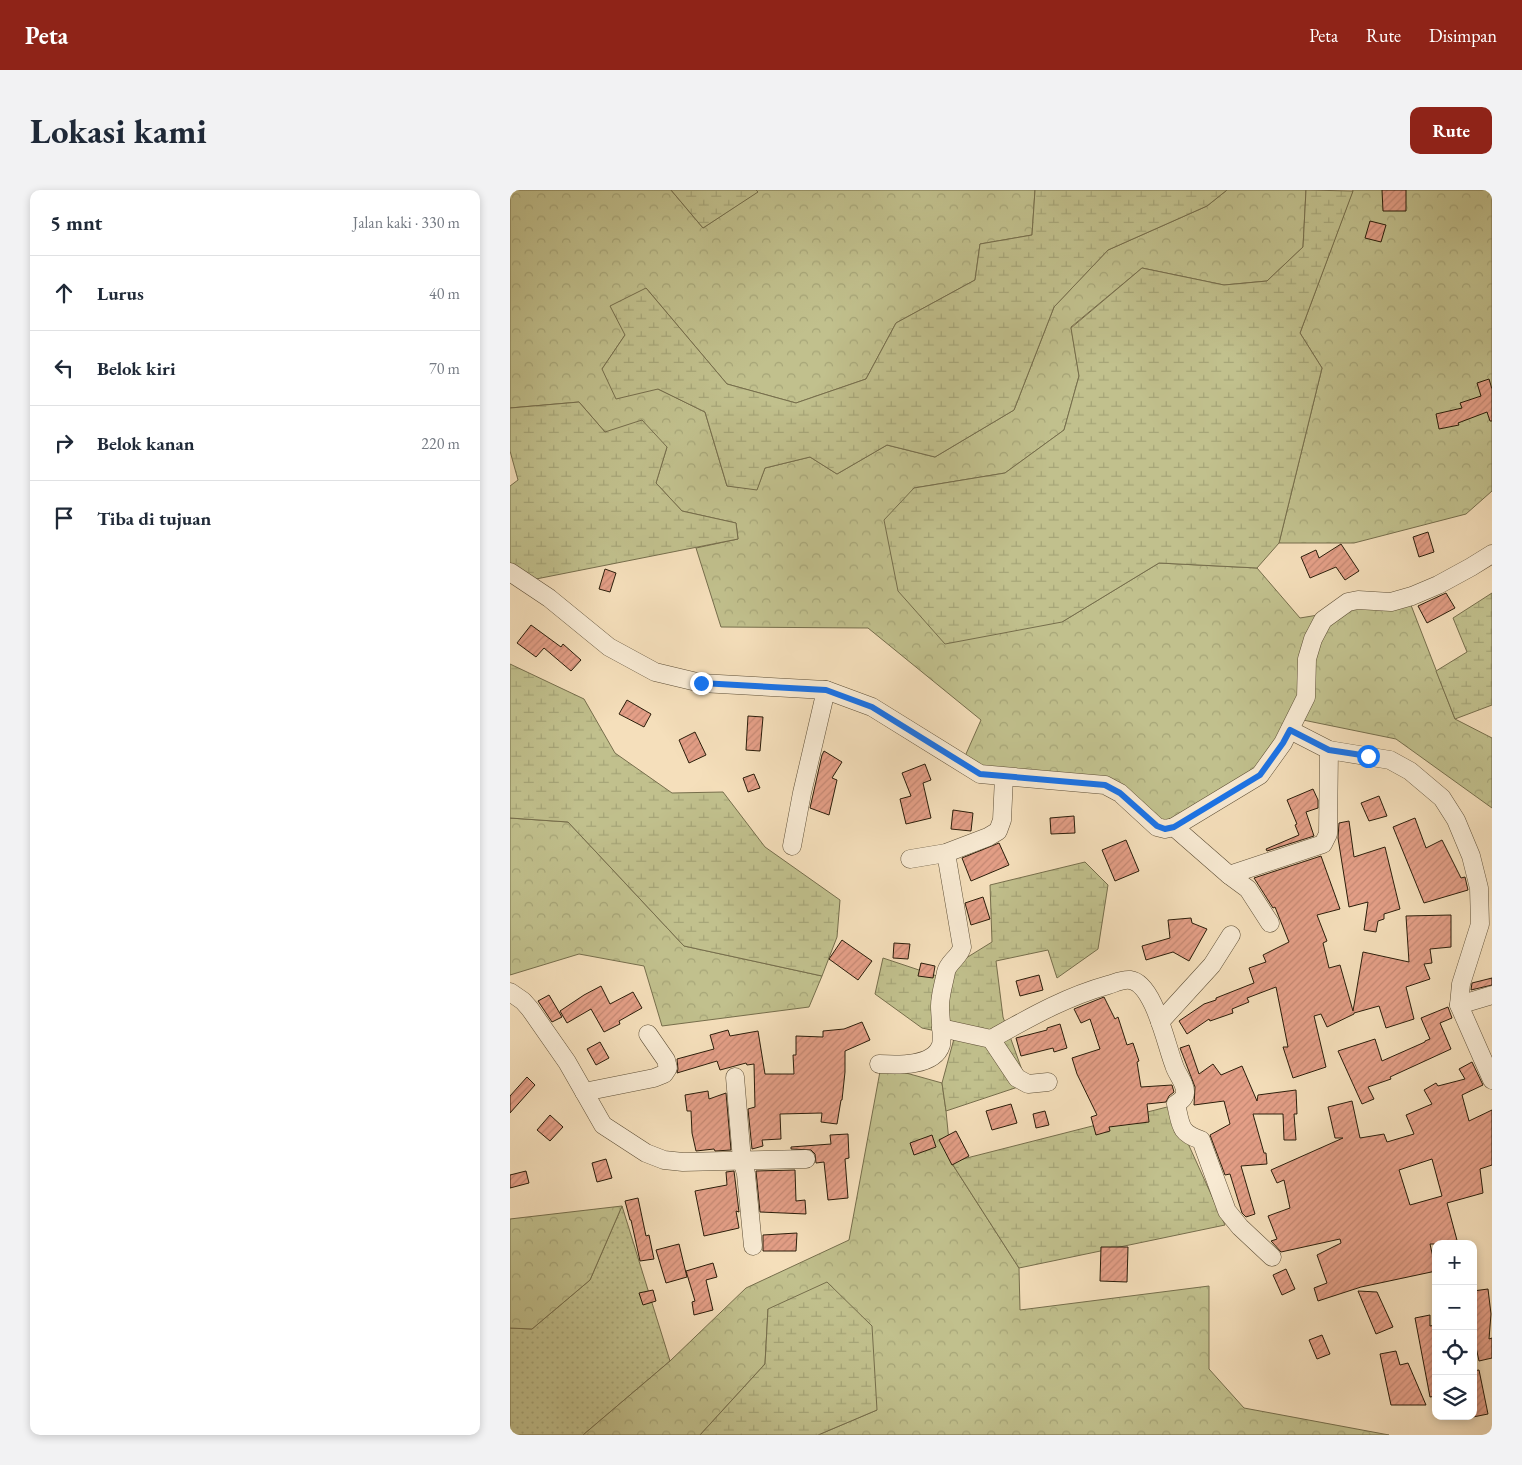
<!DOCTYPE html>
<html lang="id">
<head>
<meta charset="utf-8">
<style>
	:root { --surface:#fff; --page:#f2f2f3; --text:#1f2937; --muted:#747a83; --line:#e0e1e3; --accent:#8f2418 }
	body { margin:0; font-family:"EB Garamond",serif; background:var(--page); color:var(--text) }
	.controls { position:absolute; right:15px; bottom:15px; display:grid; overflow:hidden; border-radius:10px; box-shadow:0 2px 8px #0003 }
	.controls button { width:45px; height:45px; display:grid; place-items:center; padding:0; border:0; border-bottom:1px solid var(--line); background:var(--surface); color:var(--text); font:25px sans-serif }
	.stop { position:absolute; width:15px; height:15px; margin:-11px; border:4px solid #1a73e8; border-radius:50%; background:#fff }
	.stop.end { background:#1a73e8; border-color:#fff; box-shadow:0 1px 5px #0008 }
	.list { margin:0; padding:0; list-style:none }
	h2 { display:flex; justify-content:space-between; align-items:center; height:65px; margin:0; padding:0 20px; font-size:21px }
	h2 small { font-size:16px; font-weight:400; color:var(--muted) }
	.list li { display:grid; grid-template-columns:32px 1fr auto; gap:15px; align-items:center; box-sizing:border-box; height:75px; padding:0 20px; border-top:1px solid var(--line) }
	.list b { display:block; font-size:19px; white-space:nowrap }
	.list em { font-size:16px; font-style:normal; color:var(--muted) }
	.icon { flex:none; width:28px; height:28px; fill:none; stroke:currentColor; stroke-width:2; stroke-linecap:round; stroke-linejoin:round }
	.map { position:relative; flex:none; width:982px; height:1245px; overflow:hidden; border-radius:10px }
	header { display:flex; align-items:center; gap:30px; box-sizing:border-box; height:70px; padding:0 25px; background:var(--accent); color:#fff }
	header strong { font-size:24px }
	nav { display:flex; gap:28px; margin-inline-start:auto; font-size:18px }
	.intro { display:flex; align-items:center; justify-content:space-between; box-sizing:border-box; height:120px; padding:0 30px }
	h1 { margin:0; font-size:35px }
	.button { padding:12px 22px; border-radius:10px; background:var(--accent); color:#fff; font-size:18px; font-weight:700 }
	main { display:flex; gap:30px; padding:0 30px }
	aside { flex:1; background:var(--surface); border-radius:10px; box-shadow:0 2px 8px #0003 }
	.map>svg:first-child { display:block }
</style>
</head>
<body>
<header>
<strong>Peta</strong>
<nav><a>Peta</a><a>Rute</a><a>Disimpan</a></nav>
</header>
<div class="intro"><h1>Lokasi kami</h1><a class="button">Rute</a></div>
<main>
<aside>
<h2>5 mnt<small>Jalan kaki · 330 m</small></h2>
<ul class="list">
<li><svg class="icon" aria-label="ahead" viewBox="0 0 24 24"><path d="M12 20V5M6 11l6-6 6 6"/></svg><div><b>Lurus</b></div><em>40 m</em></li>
<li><svg class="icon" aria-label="left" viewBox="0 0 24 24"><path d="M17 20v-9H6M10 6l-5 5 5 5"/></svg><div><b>Belok kiri</b></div><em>70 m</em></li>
<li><svg class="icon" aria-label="right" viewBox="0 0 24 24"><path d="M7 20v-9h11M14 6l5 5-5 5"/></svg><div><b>Belok kanan</b></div><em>220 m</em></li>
<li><svg class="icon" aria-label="arrive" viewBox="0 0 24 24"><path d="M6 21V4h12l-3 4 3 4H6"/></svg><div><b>Tiba di tujuan</b></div></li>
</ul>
</aside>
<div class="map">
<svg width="982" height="1245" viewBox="0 0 982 1245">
	<defs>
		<pattern id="grass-dots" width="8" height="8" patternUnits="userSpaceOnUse" patternTransform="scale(1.25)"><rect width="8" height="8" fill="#c1c08d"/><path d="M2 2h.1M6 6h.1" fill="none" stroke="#a6a578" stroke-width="1.8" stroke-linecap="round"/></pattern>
		<pattern id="forest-crowns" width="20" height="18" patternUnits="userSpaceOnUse" patternTransform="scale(1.25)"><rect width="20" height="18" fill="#c1c08d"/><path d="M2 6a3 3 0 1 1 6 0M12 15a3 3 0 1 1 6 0" fill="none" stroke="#a6a578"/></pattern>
		<pattern id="wetland-marsh" width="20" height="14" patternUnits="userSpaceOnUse" patternTransform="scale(1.25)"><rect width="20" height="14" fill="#c1c08d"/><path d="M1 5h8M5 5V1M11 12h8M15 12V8" fill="none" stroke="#a6a578"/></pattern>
		<pattern id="building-hatch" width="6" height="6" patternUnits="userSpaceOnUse" patternTransform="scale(1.25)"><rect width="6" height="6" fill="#e49f87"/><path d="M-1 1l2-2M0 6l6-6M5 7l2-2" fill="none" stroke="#c48873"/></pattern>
	</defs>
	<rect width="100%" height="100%" fill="#f5dfbb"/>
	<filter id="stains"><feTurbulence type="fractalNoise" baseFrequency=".004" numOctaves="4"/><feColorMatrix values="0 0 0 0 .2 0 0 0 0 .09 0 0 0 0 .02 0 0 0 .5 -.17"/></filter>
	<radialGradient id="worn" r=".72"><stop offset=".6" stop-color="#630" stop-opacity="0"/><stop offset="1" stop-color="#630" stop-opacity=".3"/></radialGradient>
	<path fill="url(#grass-dots)" stroke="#766e4c" d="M112 1016 160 1171 73 1245H0V1138L22 1139 80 1090Z"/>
	<g fill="url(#forest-crowns)" stroke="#766e4c">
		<path d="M0 0H161L193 38 247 2 246 0H525L522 45 470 54 465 90 386 133 356 189 286 213 217 194 136 98 115 145 92 179 148 199 195 222 217 296 247 299 255 278 300 267 327 284 377 255 425 267 504 220 544 117 598 60 697 16 717 0H796L793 57 757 91 714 95 632 78 561 137 569 186 554 240 495 283 404 298 552 432 649 373 747 378 790 428 899 410 945 529 982 548V618L886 549 793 530 753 584 655 634 618 605 452 573 471 530 358 438 211 437 186 358 228 349 226 333 172 321 146 293 157 257 95 242 69 212 0 218Z"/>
		<path d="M843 0H982V301L956 324 844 353H769L812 178 790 143Z"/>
		<path d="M0 628 58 632 174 756 312 786 299 817 152 836 134 776 69 764 0 785Z"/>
		<path d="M371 876 432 893 436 921 441 972 509 1078 510 1120 699 1096V1179L734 1218 879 1245H308L367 1220 258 1119 255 1174 190 1245H73L160 1171 236 1098 339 1050Z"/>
		<path d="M112 1016 80 1090 22 1139 0 1138V1029Z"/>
	</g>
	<g fill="url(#wetland-marsh)" stroke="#766e4c">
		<path d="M161 0H246L248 2 193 38Z"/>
		<path d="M525 0H717L697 16 598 60 544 117 504 220 425 267 377 255 327 284 300 267 255 278 247 300 217 296 195 222 148 199 106 209 92 179 115 145 100 116 136 98 217 194 286 213 356 189 386 133 465 90 470 54 522 45Z"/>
		<path d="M796 0 843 1 790 143 812 178 769 353 747 378 649 373 552 432 435 454 388 401 374 330 404 298 495 283 554 240 569 186 561 138 632 78 714 95 757 91 793 57Z"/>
		<path d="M69 212 95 242 132 230 157 257 146 293 172 321 226 333 228 349 21 390 0 376V296L8 290 0 261V218Z"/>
		<path d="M982 403V515L945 529 926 481 957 462 943 428Z"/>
		<path d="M0 474 74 509 105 563 162 603 213 602 255 657 330 710 327 747 312 786 174 756 58 632 0 628Z"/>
		<path d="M575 672 598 695 588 759 547 788 538 760 486 771 493 827 517 894 436 921 432 893 445 845 412 838 365 804 373 768 427 786 482 752 480 695Z"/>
		<path d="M661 916 715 1035 509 1078 441 972Z"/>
		<path d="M317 1092 362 1136 367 1220 308 1245H190L255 1174 258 1119Z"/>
	</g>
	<g fill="url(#building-hatch)" stroke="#2a1d0a" fill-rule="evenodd">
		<path d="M872 0H896V21H873Z"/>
		<path d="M860 31 876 35 871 52 855 48Z"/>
		<path d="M979 189 982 199V231H980L977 222 948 233 949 235 929 239 926 224 952 218 950 213 971 206 967 193Z"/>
		<path d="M918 342 924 362 909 367 903 347Z"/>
		<path d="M831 354 849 381 835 390 826 377 800 388 791 367 806 360 809 368Z"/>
		<path d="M95 379 106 383 100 402 89 399Z"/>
		<path d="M936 403 945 418 917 433 908 416Z"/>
		<path d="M21 435 51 457 53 454 71 470 61 481 34 458 26 467 7 453Z"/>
		<path d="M117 510 141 524 134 537 109 524Z"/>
		<path d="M238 526 253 527 250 561 236 560Z"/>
		<path d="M185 542 196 565 179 573 169 550Z"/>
		<path d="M314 561 332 572 322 588 327 590 319 625 300 618 312 565Z"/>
		<path d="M415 574 421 590 413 593 421 628 396 634 390 609 401 606 392 583Z"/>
		<path d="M244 584 250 598 238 602 233 588Z"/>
		<path d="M803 599 808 610V618L796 622 804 646 757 661 756 659 789 645 785 635 787 634 777 610Z"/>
		<path d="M869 606 877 626 859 631 851 613Z"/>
		<path d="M443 620 463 623 461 641 441 639Z"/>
		<path d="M564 626 565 643 541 644 540 628Z"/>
		<path d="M905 628 916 658 932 650 951 688 955 687 958 700 914 713 883 637Z"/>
		<path d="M839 631 844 667 875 657 890 719 874 724V729L868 731 866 742 854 740 858 712 839 717 828 648 829 633Z"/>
		<path d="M616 650 629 681 605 691 592 660Z"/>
		<path d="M489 653 499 675 461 691 452 668Z"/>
		<path d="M811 666 830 719 807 725 817 751 813 753 819 778 830 775 843 821 853 762 899 772 896 726 941 725V757L920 759 922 773 914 774 920 789 896 797 904 829 876 838 869 816 844 823V824L817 837 811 824 804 826 816 877 783 888 773 857H778L766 797 737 808 739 812 722 819 723 823 700 831 699 829 677 844 669 831 694 814 706 810V808L744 793 739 778 756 772 753 765 779 752 765 717 763 718 744 688Z"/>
		<path d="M473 707 480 729 461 735 455 713Z"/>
		<path d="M681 728 682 733 697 739 679 771 663 762 636 770 632 756 660 748 658 730Z"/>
		<path d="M332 750 362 771 348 790 319 769Z"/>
		<path d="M384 753 400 754 398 769 383 768Z"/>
		<path d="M411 773 425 776 423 788 408 786Z"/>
		<path d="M529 785 533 800 510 806 506 791Z"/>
		<path d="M982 788V795L961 800 962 793Z"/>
		<path d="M91 796 100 814 123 802 132 818 109 831 110 834 94 842 81 819 57 833 50 821 74 805Z"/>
		<path d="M39 805 52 827 42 832 28 811Z"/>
		<path d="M594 807 605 829 608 827 617 855 623 853 629 871 627 872 631 897 662 895 664 902 659 906 656 912 637 914 639 932 599 937 600 941 586 945 581 927 587 925 567 884 562 868 590 859 580 829 571 833 564 819Z"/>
		<path d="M938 817 942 828 930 833 941 859 880 887 881 889 858 897 864 909 852 914 828 861 865 849 872 871 915 852V851L920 849 911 828Z"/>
		<path d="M352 832 360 850 335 861V882L332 910H331L327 934 311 932 312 923 270 924 271 949 252 950 253 956 242 959 238 919 245 917 244 874 237 875 236 873 210 880 207 871 167 883 168 879 167 869 204 859 200 845 218 840 220 846 248 841 255 884H284L283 865H286V846L313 847V841L334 839Z"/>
		<path d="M550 834 557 858 544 862 543 858 511 866 506 848 537 840V838Z"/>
		<path d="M90 852 99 868 86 875 77 859Z"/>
		<path d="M679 855 689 884 703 874 711 885 732 876 747 911 748 905 786 900 787 924H784L786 950H774L773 924H743L754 963H756L757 974 731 976 745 1024 736 1027 732 1023 720 984 715 985 700 945 720 934 714 911 684 915 685 897 670 858Z"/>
		<path d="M962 872 973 895 952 905 959 931 982 920V975L970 979 973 1003 937 1013 948 1054H920L926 1081 851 1097 808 1111 804 1098 817 1093 807 1065 831 1053 830 1049 771 1062 762 1052 761 1051 767 1049 758 1026 780 1018 774 990 767 993 761 980 833 948H825L818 917 842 911 850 948 874 944 877 952 904 944 896 925 922 914 914 900 926 893 928 896 955 889 949 879ZM922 969 932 1006 900 1015 889 980Z"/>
		<path d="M17 887 25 895 0 923V906Z"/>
		<path d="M198 901 199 909 216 903 221 960 205 961 204 959 186 961 182 943 181 921H177L175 905Z"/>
		<path d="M501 914 507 933 482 940 476 921Z"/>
		<path d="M535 921 539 935 526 938 523 924Z"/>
		<path d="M40 925 53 937 40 951 27 940Z"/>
		<path d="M446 941 459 966 442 975 429 950Z"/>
		<path d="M338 944 339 968 335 969 338 1008 318 1010 314 972 306 973 305 964 301 960 281 959V957L321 954 320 945Z"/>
		<path d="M422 945 426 957 404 965 400 953Z"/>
		<path d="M96 969 102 988 87 992 82 973Z"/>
		<path d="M285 980 286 1011 295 1010 296 1024 250 1022 246 981Z"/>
		<path d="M16 981 19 993 0 998V985Z"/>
		<path d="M224 981 229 1022 226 1021 229 1038 194 1046 185 1001 217 995 216 982Z"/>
		<path d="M128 1008 136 1046 139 1045 144 1069 130 1071 121 1030H120L115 1011Z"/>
		<path d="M287 1043 286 1061H253V1045Z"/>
		<path d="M169 1054 177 1087 156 1093 146 1060Z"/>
		<path d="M591 1057H618L617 1092 590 1091Z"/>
		<path d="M203 1073 207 1087 196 1090 203 1120 184 1125 182 1112 185 1111 176 1081Z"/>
		<path d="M776 1079 785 1099 772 1105 763 1085Z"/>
		<path d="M978 1099 981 1124 979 1149 982 1148V1168L969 1171 963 1143V1101Z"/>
		<path d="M143 1100 146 1111 133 1115 129 1103Z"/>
		<path d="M848 1101 867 1102 883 1137 866 1144Z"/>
		<path d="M920 1125V1136L926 1135V1206L920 1207 905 1128Z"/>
		<path d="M812 1145 820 1164 807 1169 799 1150Z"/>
		<path d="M886 1161 890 1175 898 1173 916 1215H881L870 1164Z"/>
		<path d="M969 1180 978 1224 963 1227V1181Z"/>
	</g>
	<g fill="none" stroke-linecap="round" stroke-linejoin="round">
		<defs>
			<g id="minor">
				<path d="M0 382 39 408 99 457 145 482 191 493 316 500 362 517 470 584 595 595 610 603 647 637 655 639 664 637 750 585 773 553 796 507 797 469 803 449 813 430 838 412 848 410 881 412 902 406 928 395 961 377 982 364"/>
				<path d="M780 540 819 560 880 570 900 581 932 608 946 630 961 666 969 698 970 734 951 794 949 815 982 890"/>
				<path d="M664 637 719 685 738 699 760 733"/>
				<path d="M282 656 292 603 316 500"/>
				<path d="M400 669 436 663 478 647 488 641 492 630 494 587"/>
				<path d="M719 685 813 654 818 644 819 560"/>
				<path d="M0 802 13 811 20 819 57 872 93 935 136 963 154 970 173 972 296 969"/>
				<path d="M949 815 982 805"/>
				<path d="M650 832 702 775 721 745"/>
				<path d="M431 838 481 849 507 888 518 894 538 892"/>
				<path d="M481 849C519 828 555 807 598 795 605 793 613 789 620 790 644 793 656 855 664 875 666 883 676 894 675 903 675 908 670 911 666 914 671 935 669 943 691 950L717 1021 730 1037 762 1067"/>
				<path d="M369 874C387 875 424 877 431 855 433 847 430 826 430 816 430 805 434 793 436 782 438 772 450 767 452 757L436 663"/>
				<path d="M225 887 232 970 236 984 243 1056"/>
				<path d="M74 902 144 888 154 884 158 878 156 870 138 844"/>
			</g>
		</defs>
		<use href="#minor" stroke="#5d4e36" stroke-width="19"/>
		<use href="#minor" stroke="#f8ead3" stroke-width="18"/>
	</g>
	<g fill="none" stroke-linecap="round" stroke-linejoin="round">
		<path stroke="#1a73e8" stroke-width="6" d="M191 493 316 500 362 517 470 584 595 595 610 603 647 636 655 639 664 637 750 585 773 553 780 540 819 560 858 566"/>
	</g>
	<rect width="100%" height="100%" filter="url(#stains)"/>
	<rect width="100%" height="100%" fill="url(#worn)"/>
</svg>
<div class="controls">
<button>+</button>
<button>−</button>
<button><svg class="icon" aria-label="locate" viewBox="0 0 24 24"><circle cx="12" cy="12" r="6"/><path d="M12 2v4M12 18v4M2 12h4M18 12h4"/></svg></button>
<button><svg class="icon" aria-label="layers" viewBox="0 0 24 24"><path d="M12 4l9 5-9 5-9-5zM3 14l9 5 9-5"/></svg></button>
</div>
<div class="stop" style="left:858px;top:566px"></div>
<div class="stop end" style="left:191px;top:493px"></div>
</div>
</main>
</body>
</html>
